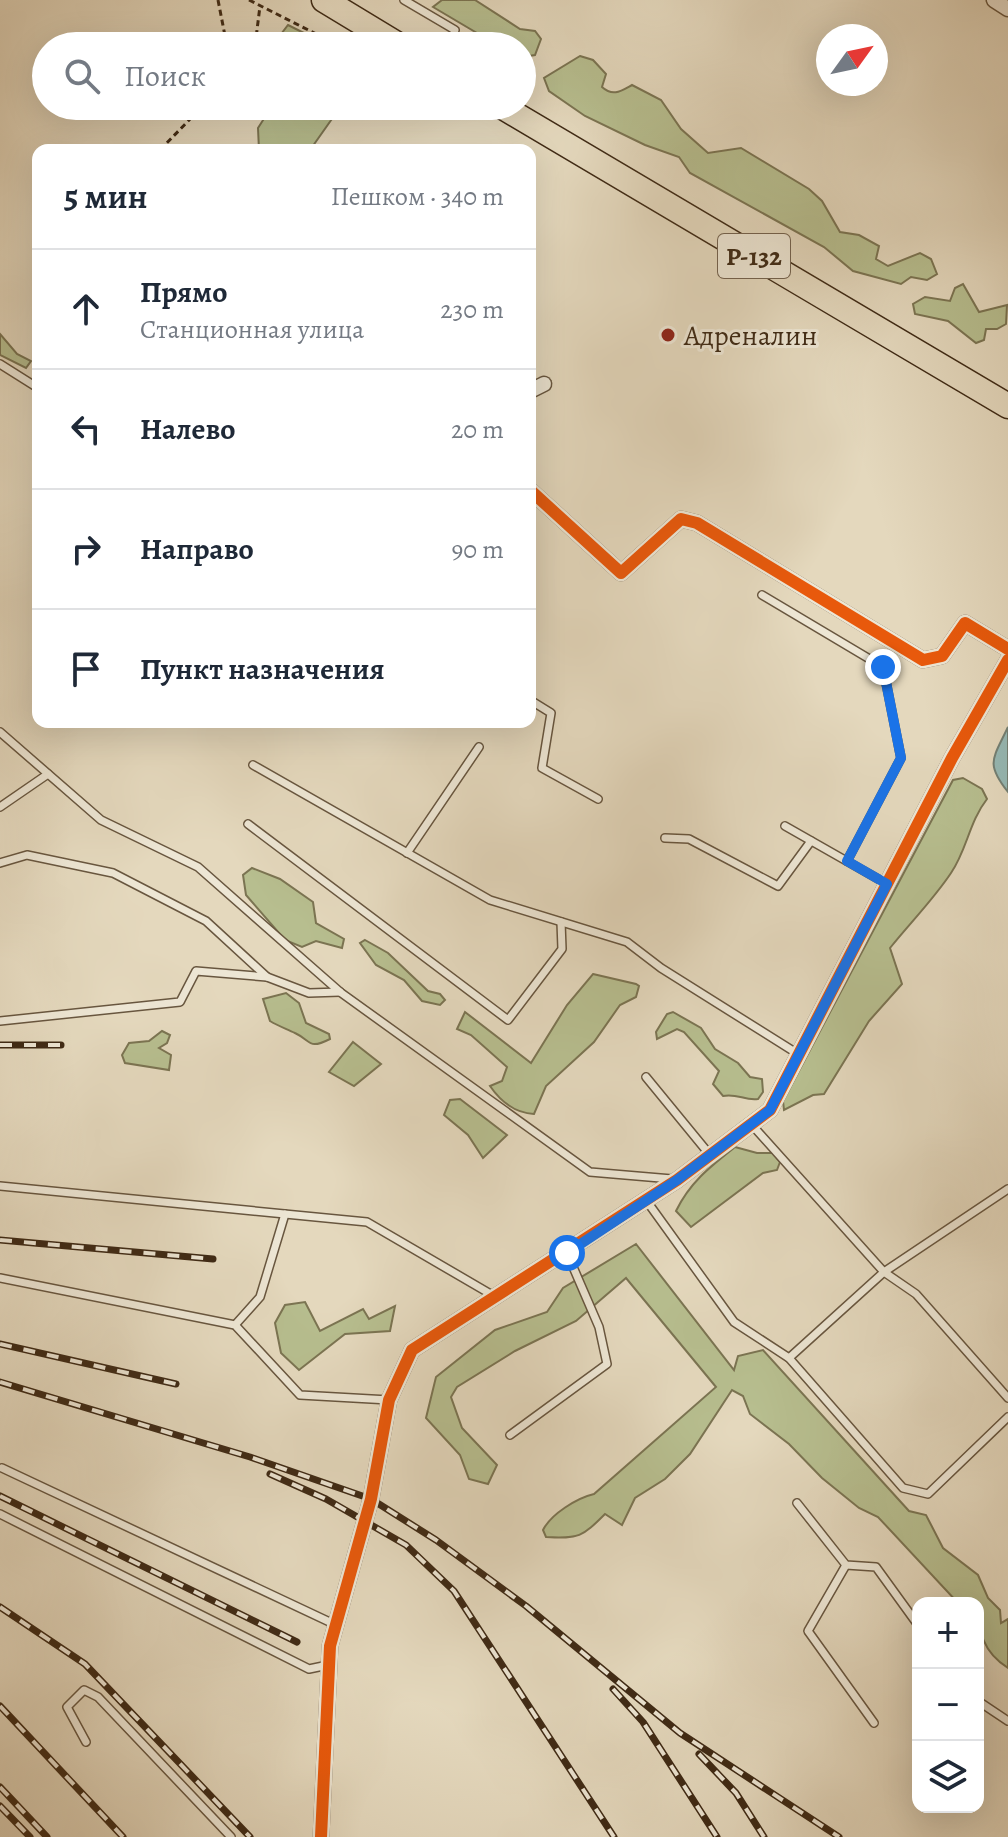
<!DOCTYPE html>
<html lang="ru">
<head>
<meta charset="utf-8">
<style>
	:root { --surface:#fff; --page:#f2f2f3; --text:#1f2937; --muted:#747a83; --line:#e0e1e3 }
	body { margin:0; font-family:Alegreya,serif; background:var(--page); color:var(--text) }
	.controls { position:absolute; right:24px; bottom:24px; display:grid; overflow:hidden; border-radius:16px; box-shadow:0 8px 32px #0002 }
	.controls button { width:72px; height:72px; display:grid; place-items:center; padding:0; border:0; border-bottom:2px solid var(--line); background:var(--surface); color:var(--text); font:40px sans-serif }
	.compass { position:absolute; left:816px; top:24px; width:72px; height:72px; border-radius:50%; background:var(--surface); box-shadow:0 8px 32px #0002; rotate:57deg }
	.stop { position:absolute; width:24px; height:24px; margin:-18px; border:6px solid #1a73e8; border-radius:50%; background:#fff }
	.stop.end { background:#1a73e8; border-color:#fff; box-shadow:0 2px 8px #0008 }
	.list { margin:0; padding:0; list-style:none }
	h2 { display:flex; justify-content:space-between; align-items:center; height:104px; margin:0; padding:0 32px; font-size:34px }
	h2 small { font-size:26px; font-weight:400; color:var(--muted) }
	.list li { display:grid; grid-template-columns:52px 1fr auto; gap:24px; align-items:center; box-sizing:border-box; height:120px; padding:0 32px; border-top:2px solid var(--line) }
	.list b { display:block; font-size:30px; white-space:nowrap }
	.list p { margin:0; font-size:26px; white-space:nowrap; color:var(--muted) }
	.list em { font-size:26px; font-style:normal; color:var(--muted) }
	.icon { flex:none; width:44px; height:44px; fill:none; stroke:currentColor; stroke-width:2; stroke-linecap:round; stroke-linejoin:round }
	.map { position:relative; flex:none; width:1008px; height:1837px; overflow:hidden }
	.search { position:absolute; background:var(--surface); box-shadow:0 8px 32px #0002; left:32px; top:32px; width:504px; height:88px; display:flex; align-items:center; gap:20px; box-sizing:border-box; padding:0 28px; border-radius:44px; color:var(--muted); font-size:30px }
	.panel { position:absolute; background:var(--surface); box-shadow:0 8px 32px #0002; left:32px; top:144px; width:504px; height:584px; border-radius:16px }
	.map>svg:first-child { display:block }
</style>
</head>
<body>
<div class="map">
<svg width="1008" height="1837" viewBox="0 0 1008 1837">
	<rect width="100%" height="100%" fill="#e4d8bd"/>
	<filter id="stains"><feTurbulence type="fractalNoise" baseFrequency=".0025" numOctaves="4"/><feColorMatrix values="0 0 0 0 .2 0 0 0 0 .09 0 0 0 0 .02 0 0 0 .5 -.17"/></filter>
	<radialGradient id="worn" r=".72"><stop offset=".6" stop-color="#630" stop-opacity="0"/><stop offset="1" stop-color="#630" stop-opacity=".3"/></radialGradient>
	<g fill="#b7be8f" stroke="#7b7452" stroke-width="2">
		<path d="M442 0H475L520 29 535 31 541 39 535 55 522 57V46H499L433 7Z"/>
		<path d="M288 25 314 38 306 46H272Z"/>
		<path d="M580 56 593 60 606 74 602 87C613 97 621 91 632 85L661 100 681 129 708 153 741 148 809 189 822 201 840 232 859 235 879 246 876 259 888 266 920 253 931 259 937 274 927 280 911 277 901 284 853 271 824 247 690 173 679 157 645 145 585 116 549 91 544 78Z"/>
		<path d="M259 106H341L310 150H259L258 128 267 114Z"/>
		<path d="M963 284 979 312 1007 305 1006 324 997 329H986L984 340 976 343 948 321 915 314 913 304 925 297 950 301 955 288Z"/>
		<path d="M0 334 17 354 31 361 26 368 0 355Z"/>
		<path d="M963 778 982 789 987 799C969 822 967 850 951 873 933 900 910 923 890 948L902 984 869 1021 824 1094 813 1095 784 1110 783 1101 953 780Z"/>
		<path d="M252 868 280 879 313 902 316 923 344 939 342 948 316 941 302 947 285 940 246 895 243 875Z"/>
		<path d="M365 940 388 953 428 991 440 994 445 1000 440 1005 422 1001 404 980 376 965 360 943Z"/>
		<path d="M593 974 636 984 639 986 636 997 620 1005 594 1042 546 1086 534 1114C515 1113 501 1102 490 1086L502 1081 507 1067 471 1035 457 1029 465 1012 531 1063 567 1005Z"/>
		<path d="M286 993 299 1003 306 1023 329 1034 330 1039C308 1050 312 1041 295 1033 287 1029 278 1026 270 1021L263 999Z"/>
		<path d="M673 1012 701 1028 715 1049 738 1063 750 1077 762 1079 763 1092 758 1099C745 1101 737 1093 723 1096L713 1084 719 1071 684 1032 677 1029 657 1039 656 1032 667 1014Z"/>
		<path d="M162 1031 170 1035 167 1043 159 1048 171 1055 169 1070 125 1063 122 1055 129 1043 149 1041Z"/>
		<path d="M353 1042 381 1064 354 1086 329 1072Z"/>
		<path d="M460 1099 507 1135 483 1158 468 1135 444 1115 450 1100Z"/>
		<path d="M735 1147 757 1153H773L780 1162 777 1170 763 1173 691 1227 676 1211C690 1182 711 1166 735 1147Z"/>
		<path d="M636 1244 734 1370 738 1356 763 1350 909 1511 926 1515 943 1548 978 1575 988 1598 1000 1610 1001 1623 1008 1619V1668C983 1652 978 1632 978 1603H958L878 1517 859 1508 822 1478 789 1444 750 1414 743 1396 732 1390 690 1454 665 1479 635 1498 622 1525 605 1514C582 1537 579 1539 546 1537L543 1530C551 1514 577 1498 594 1494L716 1387 626 1278 576 1321 515 1351 457 1387 451 1397 462 1428 497 1465 488 1484 469 1479 460 1455 426 1418 436 1377 495 1330 547 1312 563 1288Z"/>
		<path d="M305 1302 320 1331 363 1309 369 1319 395 1306 390 1331 345 1334 299 1370 281 1353 275 1323 285 1305Z"/>
	</g>
	<path fill="#96b9b5" stroke="#738075" stroke-width="2" d="M1008 727V792C985 763 993 759 1008 727Z"/>
	<g fill="none" stroke-linecap="round" stroke-linejoin="round">
		<defs>
			<g id="lane">
				<path d="M404 0 455 30 449 46"/>
				<path d="M0 364 38 388"/>
				<path d="M762 595 883 667 901 758 847 861"/>
				<path d="M530 700 551 713 542 768 598 799"/>
				<path d="M0 732 101 820 198 867 340 992 590 1172 672 1179"/>
				<path d="M253 765 490 900 627 942 661 968 798 1054"/>
				<path d="M0 807 48 774"/>
				<path d="M248 824 508 1020 562 949 561 922"/>
				<path d="M785 826 887 884"/>
				<path d="M665 838 689 839 778 886 811 841"/>
				<path d="M407 853 479 747"/>
				<path d="M0 863 27 855 113 873 206 921 267 977"/>
				<path d="M0 1021 180 1002 196 971 267 977 309 993 340 992"/>
				<path d="M646 1077 710 1155"/>
				<path d="M752 1125 884 1272 916 1294 1008 1398"/>
				<path d="M0 1186 367 1222 494 1296"/>
				<path d="M646 1200 734 1322 789 1358 903 1488 928 1494 1008 1417"/>
				<path d="M0 1278 235 1325 300 1395 389 1400"/>
				<path d="M235 1325 260 1297 285 1214"/>
				<path d="M789 1358 884 1272 1008 1189"/>
				<path d="M510 1435 607 1364 599 1327 567 1253"/>
				<path d="M2 1468 336 1625"/>
				<path d="M797 1503 846 1565 876 1567 918 1625"/>
				<path d="M0 1514 309 1669 328 1665"/>
				<path d="M846 1565 808 1631 874 1723"/>
				<path d="M978 1701 1008 1721"/>
				<path d="M86 1742 67 1707 84 1690 98 1697 231 1837"/>
			</g>
			<g id="street">
				<path d="M994 0 1008 9"/>
				<path d="M530 391 544 384"/>
				<path d="M530 490 621 573 681 519 697 523 923 660 942 656 965 623 1008 649"/>
				<path d="M321 1837 330 1646 371 1499 389 1400 412 1350 677 1180 770 1110 952 758 1008 660"/>
			</g>
			<g id="highway">
				<path d="M324 0 400 46"/>
				<path d="M501 106 1008 406"/>
			</g>
		</defs>
		<use href="#lane" stroke="#68563f" stroke-width="10"/>
		<use href="#street" stroke="#68563f" stroke-width="17"/>
		<use href="#highway" stroke="#3f2a15" stroke-width="27"/>
		<g stroke="#3f2a15" stroke-width="3" stroke-dasharray="6 4" stroke-linecap="butt">
			<path d="M218 0 227 46"/>
			<path d="M249 0 340 46"/>
			<path d="M255 46 260 6"/>
			<path d="M160 150 194 115 209 106"/>
		</g>
		<use href="#lane" stroke="#ede6d4" stroke-width="7"/>
		<use href="#street" stroke="#ede6d4" stroke-width="14"/>
		<use href="#highway" stroke="#e4d8bd" stroke-width="24"/>
		<defs>
			<g id="rail">
				<path d="M0 1045H61"/>
				<path d="M0 1240 213 1259"/>
				<path d="M0 1344 176 1384"/>
				<path d="M0 1382 250 1457 371 1499 436 1540 526 1606 680 1733 839 1837"/>
				<path d="M270 1474 326 1499 406 1545 454 1591 614 1837"/>
				<path d="M0 1496 297 1642"/>
				<path d="M0 1607 85 1664 250 1837"/>
				<path d="M613 1689 643 1722 717 1837"/>
				<path d="M0 1706 123 1837"/>
				<path d="M699 1754 736 1793 764 1837"/>
				<path d="M0 1787 47 1837"/>
				<path d="M0 1806 30 1837"/>
			</g>
		</defs>
		<use href="#rail" stroke="#3f2a15" stroke-width="7"/>
		<use href="#rail" stroke="#ede6d4" stroke-width="4" stroke-dasharray="12" stroke-linecap="butt"/>
		<defs>
			<g id="cycleway">
				<path d="M530 490 621 573 681 519 697 523 923 660 942 656 965 623 1008 649"/>
				<path d="M321 1837 330 1646 371 1499 389 1400 412 1350 677 1180 770 1110 952 758 1008 660"/>
			</g>
		</defs>
		<use href="#cycleway" stroke="#ede6d4" stroke-width="17"/>
		<use href="#cycleway" stroke="#e8590c" stroke-width="12"/>
	</g>
	<g fill="none" stroke-linecap="round" stroke-linejoin="round">
		<path stroke="#1a73e8" stroke-width="10" d="M567 1253 677 1180 770 1110 887 884 847 861 901 758 883 667"/>
	</g>
	<circle fill="#8f2418" stroke="#ede6d4" stroke-width="3" cx="668" cy="335" r="8"/>
	<g text-anchor="middle" stroke-width="6" stroke-linejoin="round" paint-order="stroke">
		<rect fill="#ede6d4" stroke="#73624e" stroke-width="2" x="718" y="234" width="72" height="44" rx="6"/>
		<g font-size="26" font-weight="bold" fill="#3f2a15">
			<text x="754" y="265">Р-132</text>
		</g>
		<g font-size="28" fill="#3f2a15" stroke="#ede6d4" text-anchor="start">
			<text x="684" y="345">Адреналин</text>
		</g>
	</g>
	<rect width="100%" height="100%" filter="url(#stains)"/>
	<rect width="100%" height="100%" fill="url(#worn)"/>
</svg>
<div class="controls">
<button>+</button>
<button>−</button>
<button><svg class="icon" aria-label="layers" viewBox="0 0 24 24"><path d="M12 4l9 5-9 5-9-5zM3 14l9 5 9-5"/></svg></button>
</div>
<svg class="compass" viewBox="-18 -18 36 36"><path d="M0-13l5 13h-10z" fill="#e53935"/><path d="M0 13l5-13h-10z" fill="#747a83"/></svg>
<div class="stop" style="left:567px;top:1253px"></div>
<div class="stop end" style="left:883px;top:667px"></div>
<div class="search"><svg class="icon" aria-label="search" viewBox="0 0 24 24"><circle cx="10" cy="10" r="6"/><path d="M15 15l6 6"/></svg>Поиск</div>
<section class="panel">
<h2>5 мин<small>Пешком · 340 m</small></h2>
<ul class="list">
<li><svg class="icon" aria-label="ahead" viewBox="0 0 24 24"><path d="M12 20V5M6 11l6-6 6 6"/></svg><div><b>Прямо</b><p>Станционная улица</p></div><em>230 m</em></li>
<li><svg class="icon" aria-label="left" viewBox="0 0 24 24"><path d="M17 20v-9H6M10 6l-5 5 5 5"/></svg><div><b>Налево</b></div><em>20 m</em></li>
<li><svg class="icon" aria-label="right" viewBox="0 0 24 24"><path d="M7 20v-9h11M14 6l5 5-5 5"/></svg><div><b>Направо</b></div><em>90 m</em></li>
<li><svg class="icon" aria-label="arrive" viewBox="0 0 24 24"><path d="M6 21V4h12l-3 4 3 4H6"/></svg><div><b>Пункт назначения</b></div></li>
</ul>
</section>
</div>
</body>
</html>
